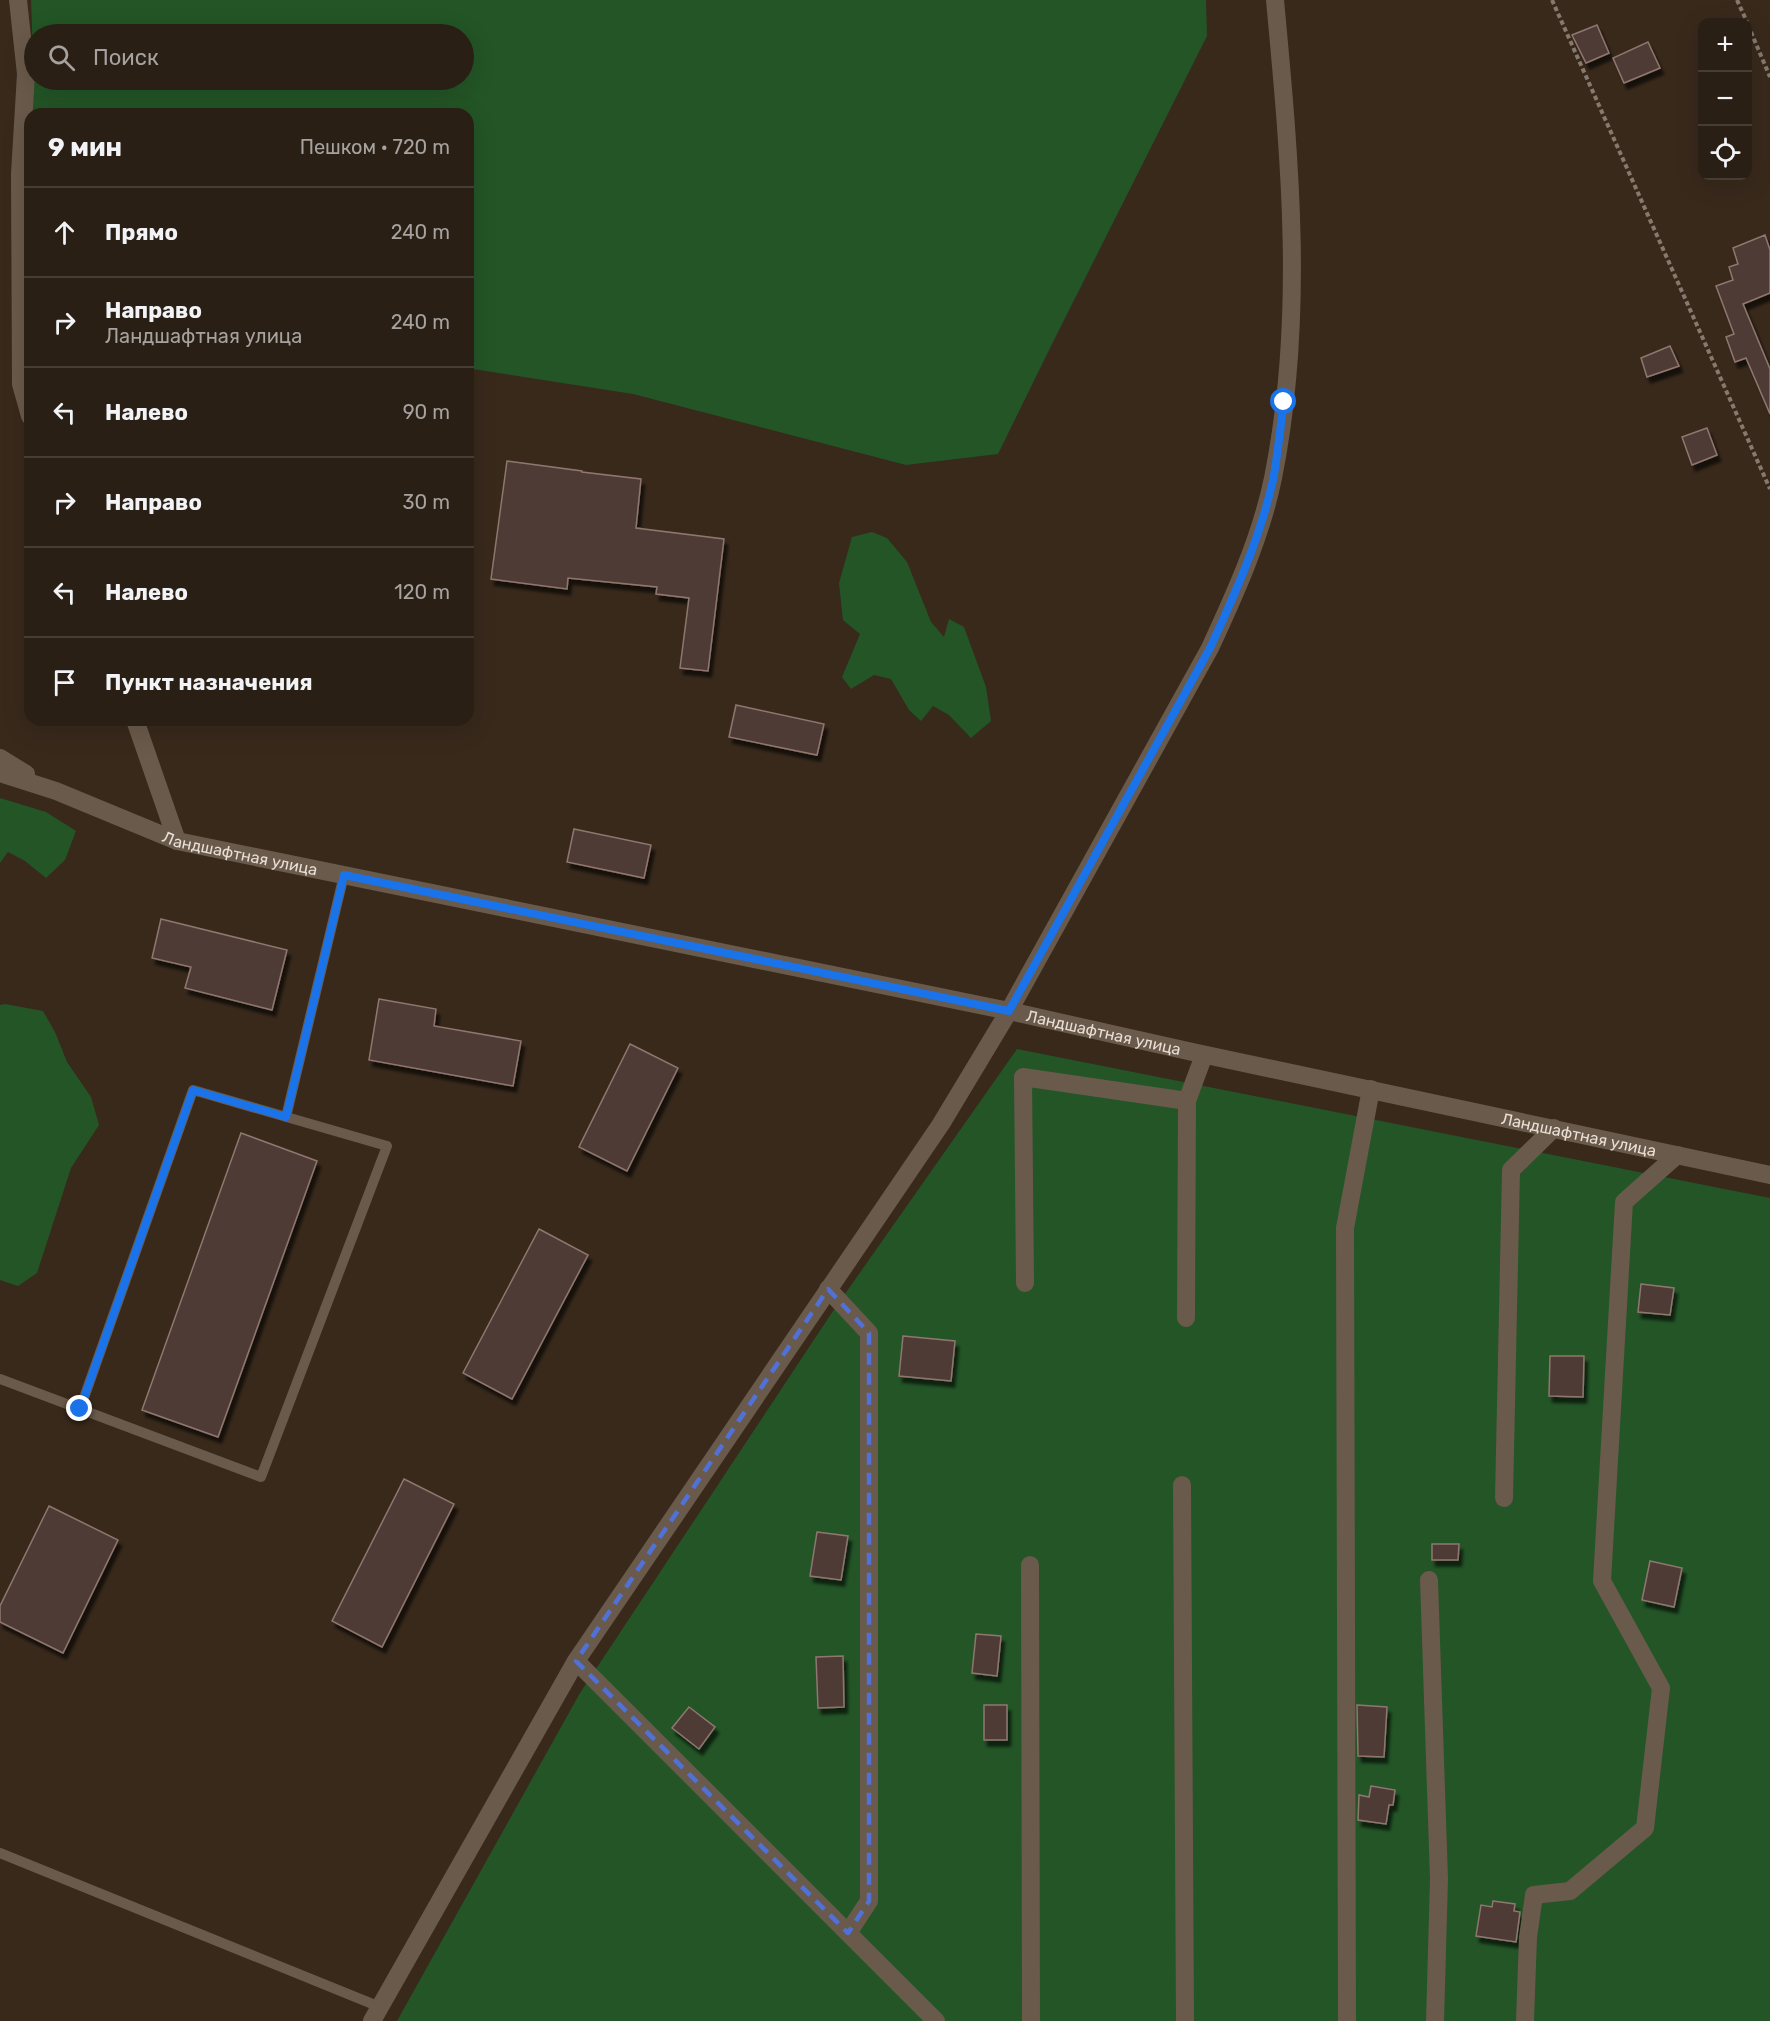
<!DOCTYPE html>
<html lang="ru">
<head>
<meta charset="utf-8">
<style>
	:root { --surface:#2a1f14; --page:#362c22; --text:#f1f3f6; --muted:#a5a2a0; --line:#463d34 }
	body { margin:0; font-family:Rubik,sans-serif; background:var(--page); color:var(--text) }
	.controls { position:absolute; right:18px; top:18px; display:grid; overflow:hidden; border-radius:12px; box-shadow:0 6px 24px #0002 }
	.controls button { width:54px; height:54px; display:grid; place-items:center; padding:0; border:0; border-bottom:2px solid var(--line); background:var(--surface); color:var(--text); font:30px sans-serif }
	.stop { position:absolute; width:18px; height:18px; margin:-14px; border:4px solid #1a73e8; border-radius:50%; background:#fff }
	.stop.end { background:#1a73e8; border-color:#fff; box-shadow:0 2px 6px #0008 }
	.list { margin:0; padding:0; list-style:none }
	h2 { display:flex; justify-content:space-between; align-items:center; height:78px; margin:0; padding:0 24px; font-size:26px }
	h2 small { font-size:20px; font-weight:400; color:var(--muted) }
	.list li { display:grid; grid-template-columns:39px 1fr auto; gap:18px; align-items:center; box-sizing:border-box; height:90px; padding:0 24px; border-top:2px solid var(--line) }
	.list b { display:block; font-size:22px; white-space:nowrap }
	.list p { margin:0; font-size:20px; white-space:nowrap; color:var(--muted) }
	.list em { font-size:20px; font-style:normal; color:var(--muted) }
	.icon { flex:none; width:33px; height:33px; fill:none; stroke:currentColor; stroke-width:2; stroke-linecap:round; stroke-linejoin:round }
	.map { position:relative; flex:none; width:1770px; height:2021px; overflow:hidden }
	.search { position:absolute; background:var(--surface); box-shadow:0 6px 24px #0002; left:24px; top:24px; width:450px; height:66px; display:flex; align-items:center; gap:15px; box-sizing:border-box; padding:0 21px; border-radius:33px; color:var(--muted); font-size:22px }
	.panel { position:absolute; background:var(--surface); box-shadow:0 6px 24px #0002; left:24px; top:108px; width:450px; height:618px; border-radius:18px }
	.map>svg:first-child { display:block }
</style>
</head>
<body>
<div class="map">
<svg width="1770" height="2021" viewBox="0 0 1770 2021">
	<defs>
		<filter id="shadow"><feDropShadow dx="3.5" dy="6" stdDeviation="1.5" flood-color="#0009"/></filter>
	</defs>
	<rect width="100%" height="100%" fill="#38291b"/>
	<g fill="#235526" fill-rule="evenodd">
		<path d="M31 0H1206L1207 36 1054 340 998 454 906 465 633 394 473 369 468 373V114H31L34 85ZM34 34H464V80H34Z"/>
		<path d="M872 532 887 538 907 562 931 622 944 637 949 619 964 627 986 687 991 721 971 738 949 715 933 706 921 721 909 710 891 679 874 675 851 689 842 677 860 634 843 620 839 583 852 537Z"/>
		<path d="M0 798 46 812 76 831 65 860 46 878 25 861 8 852 0 863Z"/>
		<path d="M5 1004 43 1011 55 1032 67 1062 91 1097 99 1125 71 1168 37 1273 18 1286 0 1280V1005Z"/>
		<path d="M1017 1049 1770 1198V2021H397L580 1693 833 1311Z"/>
	</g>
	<g fill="#4f3a34" stroke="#8f7770" stroke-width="1.5" filter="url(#shadow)">
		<path d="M1597 25 1609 53 1586 63 1572 35Z"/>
		<path d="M1648 42 1660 68 1624 83 1613 58Z"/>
		<path d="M1765 235 1770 250V293L1743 304 1770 369V414L1746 358 1735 362 1726 337 1734 334 1716 286 1733 280 1729 267 1738 264 1733 248Z"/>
		<path d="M1670 346 1679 366 1647 377 1641 358Z"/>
		<path d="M1707 428 1717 455 1692 465 1682 437Z"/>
		<path d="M507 461 582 471V472L641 479 636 528 724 539 708 671 680 668 689 598 656 594 657 587 568 578 567 589 491 579Z"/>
		<path d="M736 705 824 724 817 755 729 737Z"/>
		<path d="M574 829 651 845 644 878 567 862Z"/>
		<path d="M161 919 287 950 272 1010 185 988 191 967 152 958Z"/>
		<path d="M379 999 436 1009 434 1026 521 1041 513 1086 369 1060Z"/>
		<path d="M630 1044 678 1068 627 1171 579 1147Z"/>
		<path d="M241 1133 317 1161 218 1437 142 1410Z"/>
		<path d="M539 1229 588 1255 512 1399 463 1373Z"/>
		<path d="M1641 1284 1674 1288 1670 1315 1638 1312Z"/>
		<path d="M903 1336 955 1341 951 1381 899 1376Z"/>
		<path d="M1550 1356H1584L1583 1397 1549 1396Z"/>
		<path d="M404 1479 454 1504 382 1647 332 1621Z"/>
		<path d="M49 1506 118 1540 63 1653 0 1622V1606Z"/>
		<path d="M817 1532 848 1536 841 1580 810 1576Z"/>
		<path d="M1432 1544H1459L1458 1560H1432Z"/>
		<path d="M1650 1561 1682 1568 1674 1607 1642 1600Z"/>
		<path d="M976 1634 1001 1636 997 1676 972 1673Z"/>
		<path d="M843 1656 844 1707 818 1708 816 1657Z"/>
		<rect x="984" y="1705" width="23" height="35"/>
		<path d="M1357 1705 1387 1707 1384 1757 1358 1756Z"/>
		<path d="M689 1707 715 1727 699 1749 672 1728Z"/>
		<path d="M1371 1786 1395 1790 1393 1805H1389L1386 1824 1358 1820 1359 1795 1369 1797Z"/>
		<path d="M1493 1901 1515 1904 1514 1911 1520 1912 1516 1942 1476 1936 1481 1905 1492 1907Z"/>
	</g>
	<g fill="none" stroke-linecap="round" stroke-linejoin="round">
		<g stroke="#86796e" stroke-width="4" stroke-dasharray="4.5 3" stroke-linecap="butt">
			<path d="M1552 0 1770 489"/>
			<path d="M1737 0 1747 22"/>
			<path d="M1748 25 1770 77"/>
		</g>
		<g stroke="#6a5a4b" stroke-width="10">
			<path d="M286 1117 344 875"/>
			<path d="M0 1379 261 1477 387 1146 193 1090 80 1409"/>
			<path d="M0 1853 380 2007"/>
		</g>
		<g stroke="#6a5a4b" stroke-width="18">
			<path d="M18 0 26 74 20 174 21 384 30 416"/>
			<path d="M135 720 177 841"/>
			<path d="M1025 1283 1023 1077 1187 1101"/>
			<path d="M828 1289 869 1333V1901L848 1933"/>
			<path d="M1186 1318 1187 1101 1204 1055"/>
			<path d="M1182 1485 1185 2021"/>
			<path d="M1504 1498 1511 1170 1554 1128"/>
			<path d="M1030 1565 1031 2021"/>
			<path d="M1429 1580 1439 1879 1435 2021"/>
			<path d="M576 1661 936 2021"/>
			<path d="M372 2021 576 1661 941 1124 1009 1011 1210 648C1235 594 1261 537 1273 478 1305 318 1290 161 1275 0"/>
			<path d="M1347 2021 1345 1228 1371 1089"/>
			<path d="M1525 2021 1528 1937 1534 1895 1570 1891 1645 1828 1661 1688 1602 1581 1624 1202 1677 1155"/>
		</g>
		<g stroke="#6a5a4b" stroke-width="18">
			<path d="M0 758 26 774"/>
			<path id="s1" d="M0 773 56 791 177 841 1009 1011 1197 1053 1770 1175"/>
		</g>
	</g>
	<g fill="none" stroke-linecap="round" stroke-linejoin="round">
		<path stroke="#1a73e8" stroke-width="8" d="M80 1409 193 1090 286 1117 344 875 1009 1011 1210 648C1235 594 1260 538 1273 480 1278 454 1280 428 1284 402"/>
	</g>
	<path fill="none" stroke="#5072d8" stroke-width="4.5" stroke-dasharray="12 8" stroke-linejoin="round" d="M828 1289 869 1333V1901L848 1933 576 1661Z"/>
	<g text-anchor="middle" stroke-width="5" stroke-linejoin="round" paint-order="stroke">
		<g font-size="16" fill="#e9dfd6" stroke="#2e1f12">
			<text dy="6" stroke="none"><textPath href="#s1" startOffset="254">Ландшафтная улица</textPath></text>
			<text dy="6" stroke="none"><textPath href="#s1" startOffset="1136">Ландшафтная улица</textPath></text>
			<text dy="6" stroke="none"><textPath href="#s1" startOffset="1622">Ландшафтная улица</textPath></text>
		</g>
	</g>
</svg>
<div class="controls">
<button>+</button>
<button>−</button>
<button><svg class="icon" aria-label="locate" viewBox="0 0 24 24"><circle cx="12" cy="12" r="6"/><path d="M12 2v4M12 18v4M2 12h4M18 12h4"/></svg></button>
</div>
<div class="stop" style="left:1284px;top:402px"></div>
<div class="stop end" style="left:80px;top:1409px"></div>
<div class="search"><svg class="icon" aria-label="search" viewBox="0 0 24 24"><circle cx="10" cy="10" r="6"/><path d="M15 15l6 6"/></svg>Поиск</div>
<section class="panel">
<h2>9 мин<small>Пешком · 720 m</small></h2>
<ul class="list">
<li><svg class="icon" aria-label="ahead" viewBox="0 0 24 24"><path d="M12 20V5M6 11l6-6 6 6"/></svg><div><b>Прямо</b></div><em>240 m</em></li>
<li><svg class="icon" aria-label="right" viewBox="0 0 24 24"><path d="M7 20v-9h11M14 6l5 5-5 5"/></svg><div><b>Направо</b><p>Ландшафтная улица</p></div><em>240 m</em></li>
<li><svg class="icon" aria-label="left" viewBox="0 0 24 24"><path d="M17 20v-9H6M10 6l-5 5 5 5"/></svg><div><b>Налево</b></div><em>90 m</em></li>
<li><svg class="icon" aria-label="right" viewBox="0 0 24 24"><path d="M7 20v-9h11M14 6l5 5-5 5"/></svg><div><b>Направо</b></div><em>30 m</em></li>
<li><svg class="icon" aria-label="left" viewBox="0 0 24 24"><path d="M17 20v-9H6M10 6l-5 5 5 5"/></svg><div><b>Налево</b></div><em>120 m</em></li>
<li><svg class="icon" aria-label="arrive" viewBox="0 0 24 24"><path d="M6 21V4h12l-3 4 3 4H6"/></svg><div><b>Пункт назначения</b></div></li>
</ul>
</section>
</div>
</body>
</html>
